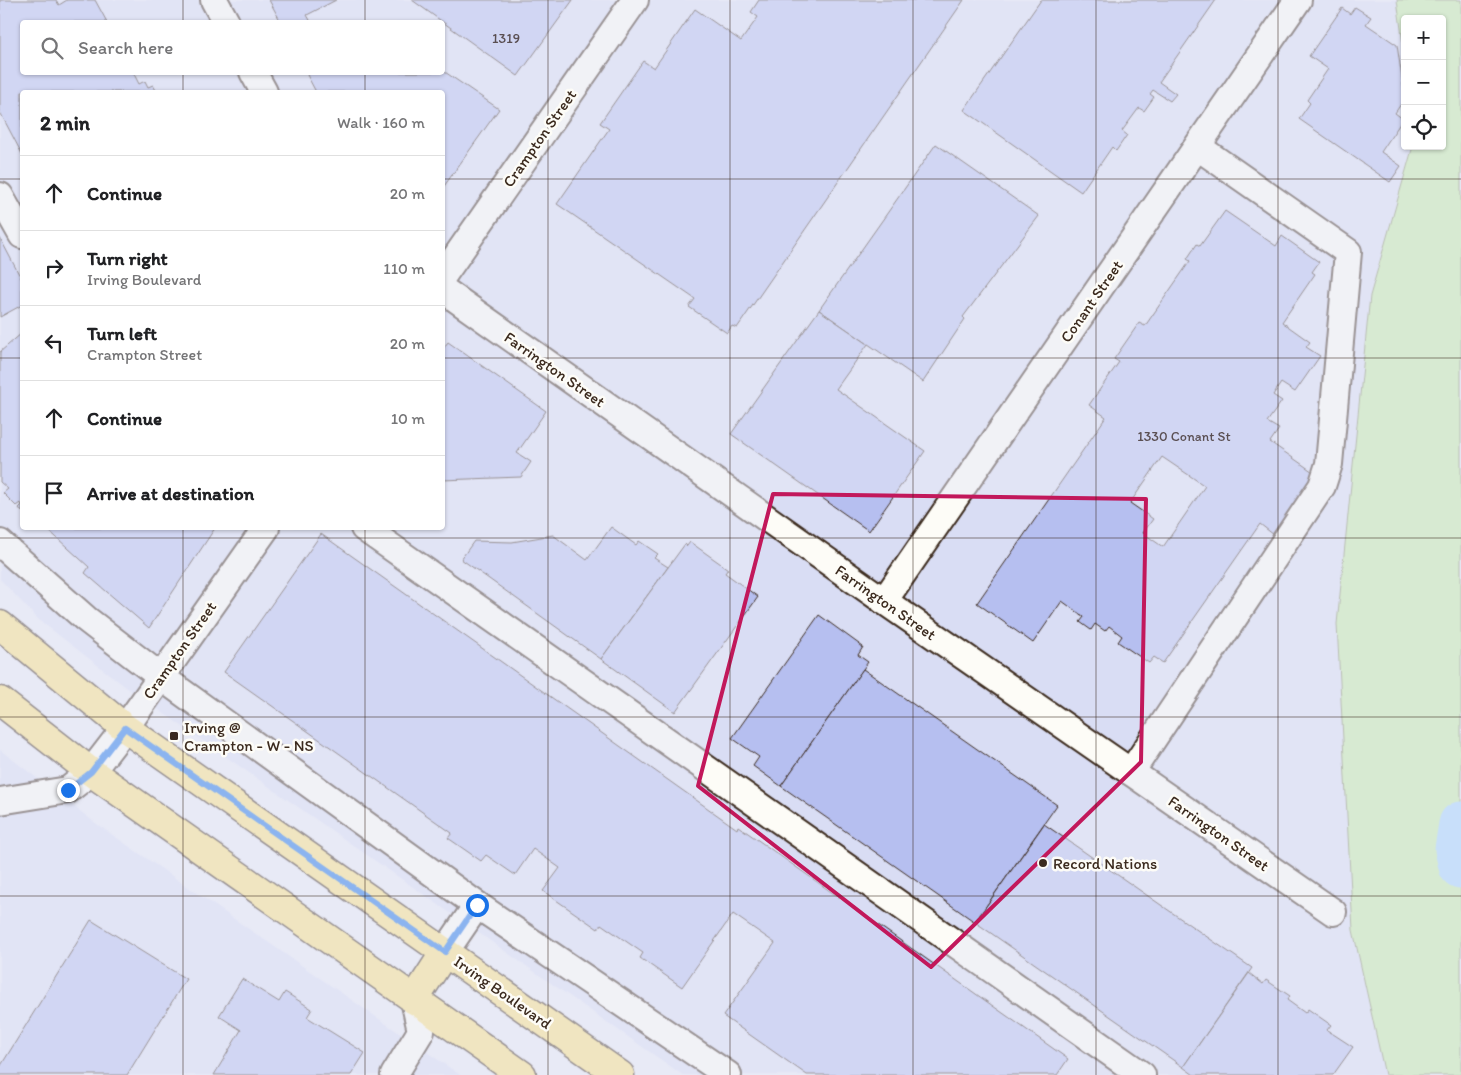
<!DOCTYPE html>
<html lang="en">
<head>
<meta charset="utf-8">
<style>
	:root { --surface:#fff; --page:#f6f6f6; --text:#202124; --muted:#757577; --line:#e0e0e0 }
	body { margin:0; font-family:Itim,sans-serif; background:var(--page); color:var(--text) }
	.controls { position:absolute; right:15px; top:15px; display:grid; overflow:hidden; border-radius:5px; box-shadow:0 1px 4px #0004 }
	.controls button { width:45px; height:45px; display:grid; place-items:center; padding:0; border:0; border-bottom:1px solid var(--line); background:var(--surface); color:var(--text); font:25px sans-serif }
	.stop { position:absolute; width:15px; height:15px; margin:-11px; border:4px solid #1a73e8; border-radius:50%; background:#fff }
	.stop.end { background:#1a73e8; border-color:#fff; box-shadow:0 1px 5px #0008 }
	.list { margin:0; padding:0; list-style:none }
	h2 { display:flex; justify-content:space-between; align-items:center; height:65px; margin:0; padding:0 20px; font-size:21px }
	h2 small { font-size:16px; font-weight:400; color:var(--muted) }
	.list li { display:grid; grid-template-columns:32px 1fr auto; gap:15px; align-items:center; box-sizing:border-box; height:75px; padding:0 20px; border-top:1px solid var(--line) }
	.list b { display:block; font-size:19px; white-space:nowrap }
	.list p { margin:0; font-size:16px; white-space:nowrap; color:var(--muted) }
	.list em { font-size:16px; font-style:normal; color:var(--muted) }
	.icon { flex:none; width:28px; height:28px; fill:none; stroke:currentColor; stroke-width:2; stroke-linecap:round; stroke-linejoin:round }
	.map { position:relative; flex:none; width:1461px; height:1075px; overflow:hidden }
	.search { position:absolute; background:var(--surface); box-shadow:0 1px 4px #0004; left:20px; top:20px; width:425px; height:55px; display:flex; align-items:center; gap:12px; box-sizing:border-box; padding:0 18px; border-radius:5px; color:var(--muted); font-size:19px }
	.panel { position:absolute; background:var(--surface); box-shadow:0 1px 4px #0004; left:20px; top:90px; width:425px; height:440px; border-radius:5px }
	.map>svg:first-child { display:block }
</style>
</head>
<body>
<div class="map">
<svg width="1461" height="1075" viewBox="0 0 1461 1075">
	<rect width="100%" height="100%" fill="#e8eaf5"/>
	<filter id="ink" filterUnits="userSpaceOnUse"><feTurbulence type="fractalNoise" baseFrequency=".02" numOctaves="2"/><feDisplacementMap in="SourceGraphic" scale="10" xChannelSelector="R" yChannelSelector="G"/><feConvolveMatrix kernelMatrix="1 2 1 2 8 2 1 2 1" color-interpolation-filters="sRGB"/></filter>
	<g filter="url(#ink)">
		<g fill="#d9ddf4" fill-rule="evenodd">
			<path d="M0 0H1397L1405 58V146H1413L1370 296 1353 930 1385 1075H683L126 687 38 619 0 579ZM22 22H442V72H22ZM22 92H442V528H22Z"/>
			<path d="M0 750 98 825 460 1075H0Z"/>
		</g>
		<path fill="#c4eba6" stroke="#808a62" d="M1397 0H1461V1075H1385L1353 930 1337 624 1370 296 1413 146H1442V19H1405V58Z"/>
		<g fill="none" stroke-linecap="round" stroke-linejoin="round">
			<path stroke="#a2d3ff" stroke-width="45" d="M1461 824 1457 849 1461 866"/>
		</g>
		<g fill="#b6bff0" stroke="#3b2a1e" fill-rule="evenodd">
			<path d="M0 0H56L59 5 67 0H95L107 22H22V72H133L139 84 145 81 148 87 153 85 157 92H22V154L0 112Z"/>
			<path d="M269 0H336L307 15 311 22H281Z"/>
			<path d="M412 0H573L518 76Z"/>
			<path d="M759 0H964L737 328 732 326 727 333 689 307 695 299 557 204 609 129 600 123 643 61 654 68 695 9 741 41 758 17 751 12Z"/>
			<path d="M1041 0H1216L1159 82 1176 94 1170 101 1153 90 1150 94 1154 97 1144 111 1139 108 1122 131 1127 135 1116 151 1112 147 1081 192 964 110Z"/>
			<path d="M1355 7 1371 17 1366 24 1397 45 1405 98 1395 113 1403 119 1381 152 1401 166 1390 182 1299 119 1310 103 1307 100 1328 69 1309 56 1342 8 1350 14Z"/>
			<path d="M442 70 499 109 442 189V92H316L307 75 311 72H442Z"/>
			<path d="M936 144 1039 216 963 317 965 319 923 382 819 310Z"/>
			<path d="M1225 211 1276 246 1282 236 1319 262 1312 272 1315 274 1282 322 1310 342 1306 347 1320 356 1295 392 1281 383 1273 395 1282 401 1267 422 1279 429 1270 442 1316 474 1274 535 1260 524 1163 663 1154 657 1149 663 1118 642 1122 636 1109 626 1105 631 1095 624 1091 630 1080 622 1084 617 1062 601 1033 643 977 603 1106 417 1089 405 1119 362 1114 359 1139 323 1145 326 1190 261 1187 259 1197 244 1200 246ZM1162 457 1205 486 1163 547 1143 533 1153 519 1130 503Z"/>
			<path d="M0 238 22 280V305L0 317Z"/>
			<path d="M819 310 868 344 836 389 925 451 869 531 731 434Z"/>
			<path d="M22 333V512L19 508 22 505 20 503 16 506 3 493 8 489 0 482V352Z"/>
			<path d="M448 342 546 411 517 453 531 462 521 477 442 480V350Z"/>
			<path d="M611 527 636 545 639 541 658 554 654 558 668 567 601 659 461 559 474 541 512 542 553 535 587 560Z"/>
			<path d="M46 528H215L149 628 85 573 89 567Z"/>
			<path d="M321 534 737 829 738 826 1068 1059 1057 1075H807L723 1016 775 943 733 914 682 987 640 958 643 953 601 924 598 929 543 891 560 868 533 849 515 875 486 855 481 861 448 838 452 833 224 672Z"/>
			<path d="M690 542 728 569 725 573 758 597 675 712 601 659 685 544 687 546Z"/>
			<path d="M819 615 863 647 858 655 868 662 781 786 753 766 759 757 732 738Z"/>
			<path d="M863 669 1057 805 975 922 781 786Z"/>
			<path d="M1044 824 1252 968 1183 1067 975 922Z"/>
			<path d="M91 920 186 979 127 1075H0V1067Z"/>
			<path d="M1249 973 1263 984 1266 980 1290 996 1287 1000 1305 1013 1308 1009 1331 1025 1327 1030 1353 1047 1333 1075H1194L1183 1067Z"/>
			<path d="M242 979 279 1002 285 992 312 1009 307 1017 365 1053 351 1075H214L241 1030 219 1016Z"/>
		</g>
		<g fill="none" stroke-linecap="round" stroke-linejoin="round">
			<defs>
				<g id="minor">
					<path d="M214 0 226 22"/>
					<path d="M253 72 264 92"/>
					<path d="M0 196 22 235"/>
					<path d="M442 277 635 0"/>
					<path d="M442 289 884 601 1333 912"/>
					<path d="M364 528 1142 1075"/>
					<path d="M0 543 86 619 161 677 477 905 728 1075"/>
					<path d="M884 601 1298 0"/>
					<path d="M1131 772 1322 486 1329 464 1348 252 1198 147"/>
					<path d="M0 801 68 790 91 772 125 728 266 528"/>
					<path d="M445 952 477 905"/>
					<path d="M394 1075 421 1031 414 1000"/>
				</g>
				<g id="major">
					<path d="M0 625 125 728 620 1075"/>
					<path d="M0 701 91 772 522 1075"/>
					<path d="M414 1000 445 952"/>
				</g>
			</defs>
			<use href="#minor" stroke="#3b2a1e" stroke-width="30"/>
			<use href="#major" stroke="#3b2a1e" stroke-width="31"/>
			<use href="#minor" stroke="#fdfcf7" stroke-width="26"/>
			<use href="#major" stroke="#fbe180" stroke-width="28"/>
		</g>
	</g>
	<g fill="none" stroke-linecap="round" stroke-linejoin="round" filter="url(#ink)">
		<path stroke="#1a73e8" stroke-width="6" d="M68 790 91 772 125 728 445 952 477 905"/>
	</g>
	<path d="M0 0H1461V1075H0ZM773 494 1146 499 1141 762 931 967 698 786Z" fill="#e8eaf5" fill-opacity=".55" fill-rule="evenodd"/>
	<path fill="none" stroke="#c2185b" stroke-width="4" stroke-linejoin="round" d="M773 494 1146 499 1141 762 931 967 698 786Z"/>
	<path fill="none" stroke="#3b2a1e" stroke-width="1" stroke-opacity="0.55" d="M183 0V22M365 0V22M548 0V1075M730 0V1075M913 0V1075M1096 0V1075M1278 0V1075M183 72V92M365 72V92M0 179H22M442 179H1461M0 358H22M442 358H1461M183 528V1075M365 528V1075M0 538H1461M0 717H1461M0 896H1461"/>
	<g fill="#3b2a1e" stroke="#fdfcf7" stroke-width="2">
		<rect x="169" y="731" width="10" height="10" rx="2.5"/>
		<circle cx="1043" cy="863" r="5"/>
	</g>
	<g text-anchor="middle" stroke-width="5" stroke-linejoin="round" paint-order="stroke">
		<g font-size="14" fill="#5a4f52">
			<text x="506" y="43">1319</text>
			<text x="1184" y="441">1330 Conant St</text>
		</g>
		<g font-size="16" fill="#3b2a1e" stroke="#fdfcf7">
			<text transform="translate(539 138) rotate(-55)" y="6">Crampton Street</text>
			<text transform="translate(1091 301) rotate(-55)" y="6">Conant Street</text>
			<text transform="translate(555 369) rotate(35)" y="6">Farrington Street</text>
			<text transform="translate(886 602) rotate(35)" y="6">Farrington Street</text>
			<text transform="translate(179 650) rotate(-55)" y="6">Crampton Street</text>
			<text transform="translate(1219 833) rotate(35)" y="6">Farrington Street</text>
			<text transform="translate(503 992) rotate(35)" y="6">Irving Boulevard</text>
		</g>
		<g font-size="16" fill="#3b2a1e" stroke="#fdfcf7" text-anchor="start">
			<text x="184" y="733">Irving @<tspan x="184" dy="18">Crampton - W - NS</tspan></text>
			<text x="1053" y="869">Record Nations</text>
		</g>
	</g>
</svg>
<div class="controls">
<button>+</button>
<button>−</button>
<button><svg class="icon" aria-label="locate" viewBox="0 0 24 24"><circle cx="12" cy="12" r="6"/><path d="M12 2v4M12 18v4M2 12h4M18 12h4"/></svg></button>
</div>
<div class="stop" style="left:477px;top:905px"></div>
<div class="stop end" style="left:68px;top:790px"></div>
<div class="search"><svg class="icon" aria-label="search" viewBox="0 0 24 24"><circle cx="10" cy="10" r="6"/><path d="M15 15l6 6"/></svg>Search here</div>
<section class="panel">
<h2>2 min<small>Walk · 160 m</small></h2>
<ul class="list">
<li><svg class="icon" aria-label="ahead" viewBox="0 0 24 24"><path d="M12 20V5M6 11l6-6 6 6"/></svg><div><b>Continue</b></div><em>20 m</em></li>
<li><svg class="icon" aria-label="right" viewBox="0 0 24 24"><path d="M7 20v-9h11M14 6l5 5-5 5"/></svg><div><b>Turn right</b><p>Irving Boulevard</p></div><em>110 m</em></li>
<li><svg class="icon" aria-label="left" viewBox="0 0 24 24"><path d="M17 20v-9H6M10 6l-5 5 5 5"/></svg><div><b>Turn left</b><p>Crampton Street</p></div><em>20 m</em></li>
<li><svg class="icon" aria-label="ahead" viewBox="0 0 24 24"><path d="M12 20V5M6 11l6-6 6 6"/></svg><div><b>Continue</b></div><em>10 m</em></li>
<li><svg class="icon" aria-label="arrive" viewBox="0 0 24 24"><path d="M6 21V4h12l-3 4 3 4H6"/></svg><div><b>Arrive at destination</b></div></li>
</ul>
</section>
</div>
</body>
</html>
